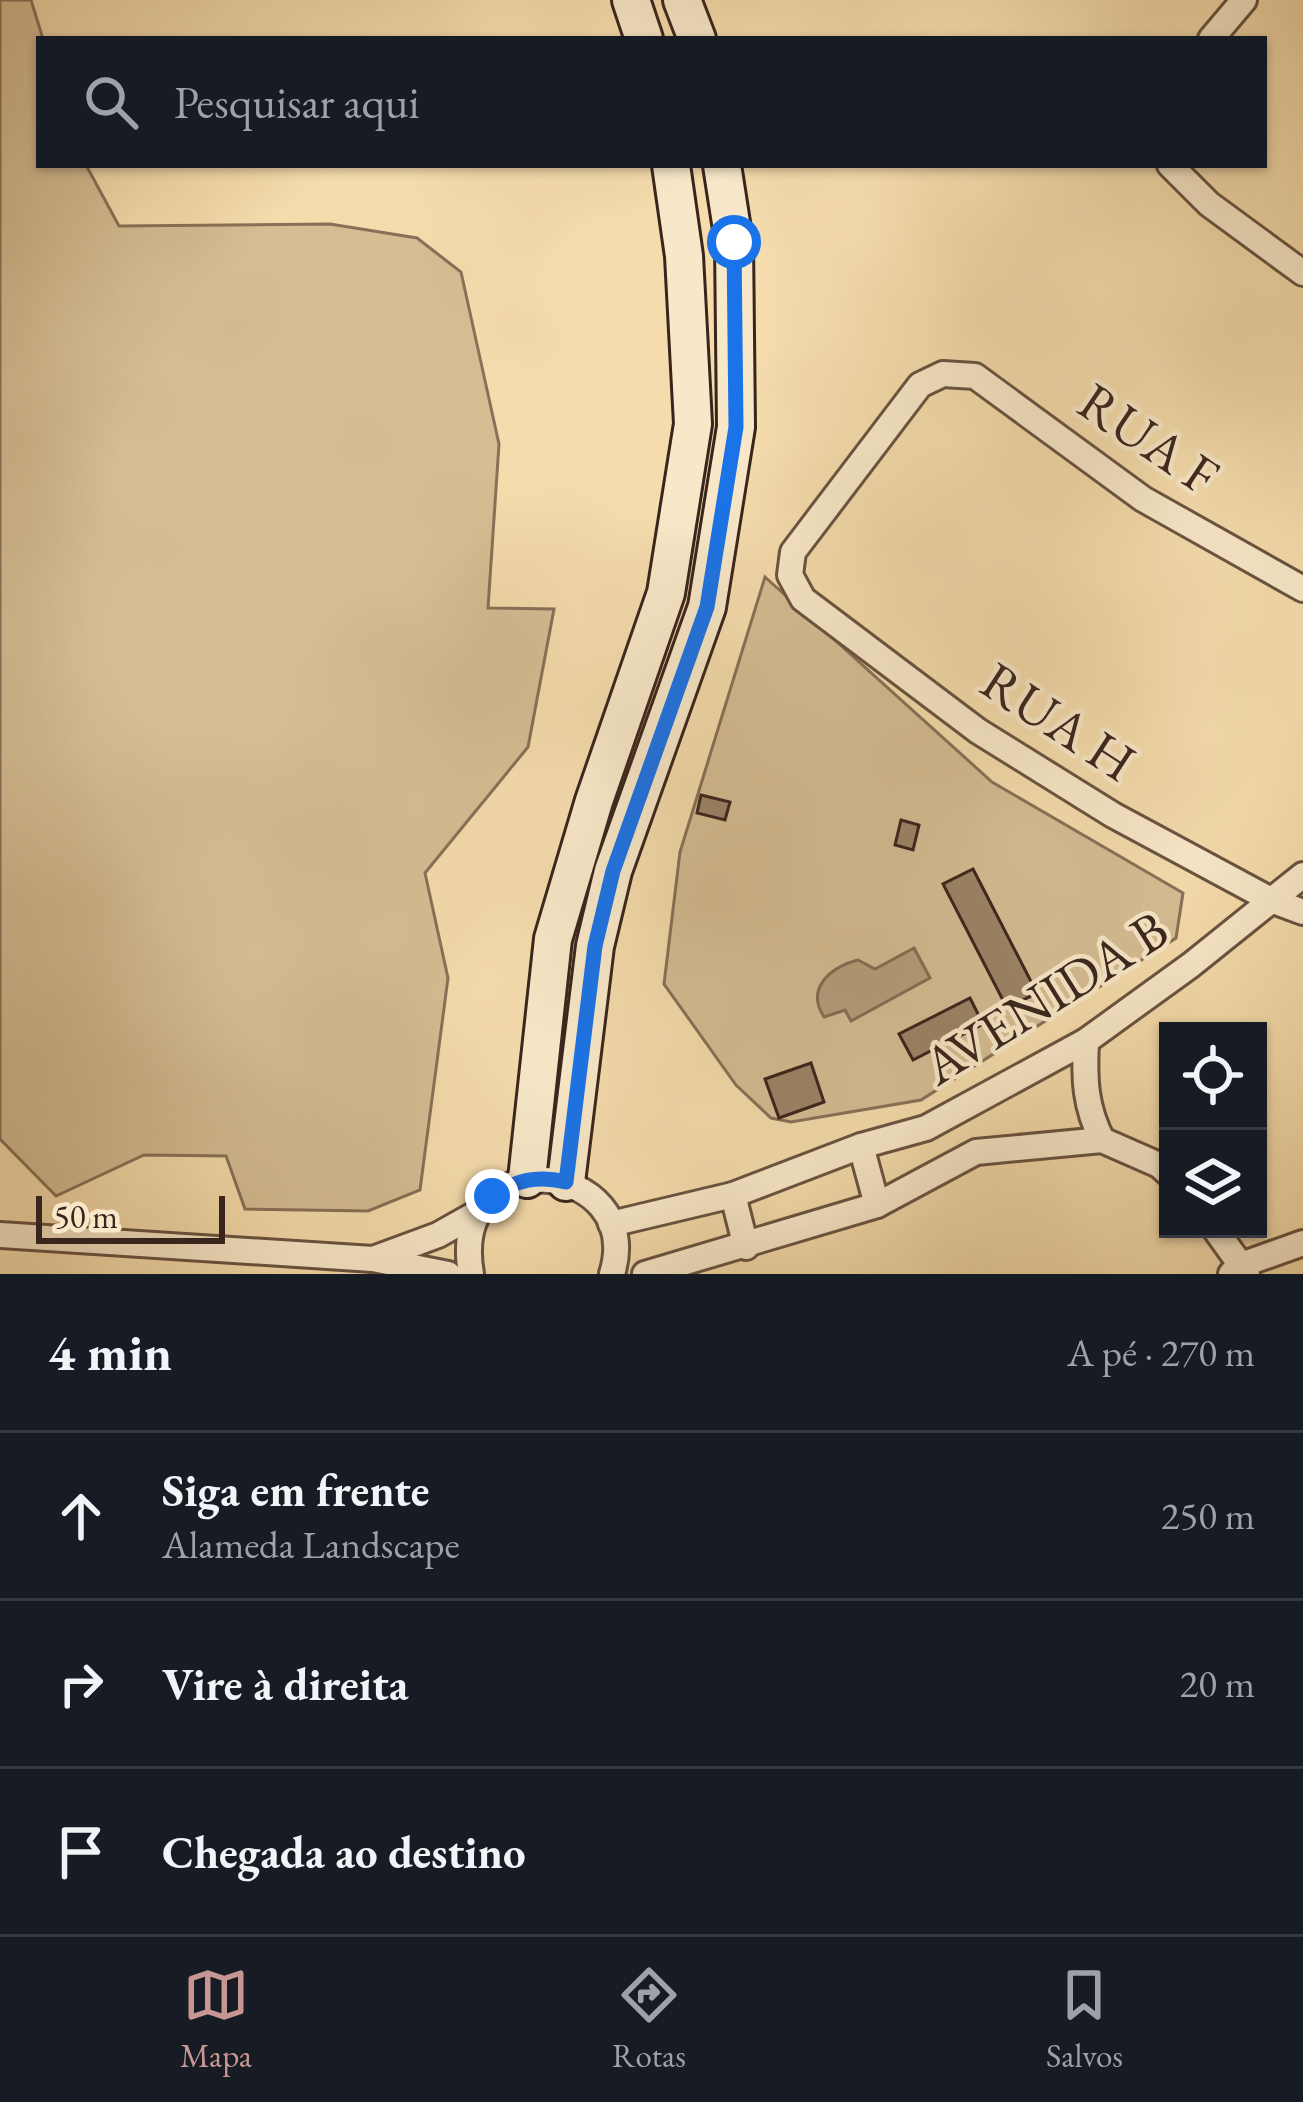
<!DOCTYPE html>
<html lang="pt">
<head>
<meta charset="utf-8">
<style>
	:root { --surface:#171b24; --page:#242831; --text:#f1f3f6; --muted:#9ea1a6; --line:#363941; --accent:#c59692 }
	body { margin:0; font-family:"EB Garamond",serif; background:var(--page); color:var(--text) }
	.controls { position:absolute; right:36px; bottom:36px; display:grid; overflow:hidden; border-radius:0px; box-shadow:0 3px 9px #0004 }
	.controls button { width:108px; height:108px; display:grid; place-items:center; padding:0; border:0; border-bottom:3px solid var(--line); background:var(--surface); color:var(--text); font:60px sans-serif }
	.scale { position:absolute; left:36px; bottom:30px; width:189px; box-sizing:border-box; padding-left:12px; border:6px solid #3a251d; border-top:0; font-size:33px; line-height:42px; white-space:nowrap; color:#3a251d; -webkit-text-stroke:9px #f8e8c9; paint-order:stroke }
	.stop { position:absolute; width:36px; height:36px; margin:-27px; border:9px solid #1a73e8; border-radius:50%; background:#fff }
	.stop.end { background:#1a73e8; border-color:#fff; box-shadow:0 3px 12px #0008 }
	.list { margin:0; padding:0; list-style:none }
	h2 { display:flex; justify-content:space-between; align-items:center; height:156px; margin:0; padding:0 48px; font-size:51px }
	h2 small { font-size:39px; font-weight:400; color:var(--muted) }
	.list li { display:grid; grid-template-columns:78px 1fr auto; gap:36px; align-items:center; box-sizing:border-box; height:168px; padding:0 48px; border-top:3px solid var(--line) }
	.list b { display:block; font-size:45px; white-space:nowrap }
	.list p { margin:0; font-size:39px; white-space:nowrap; color:var(--muted) }
	.list em { font-size:39px; font-style:normal; color:var(--muted) }
	.icon { flex:none; width:66px; height:66px; fill:none; stroke:currentColor; stroke-width:2; stroke-linecap:round; stroke-linejoin:round }
	.map { position:relative; flex:none; width:1303px; height:1274px; overflow:hidden }
	.search { position:absolute; background:var(--surface); box-shadow:0 3px 9px #0004; left:36px; right:36px; top:36px; height:132px; display:flex; align-items:center; gap:30px; box-sizing:border-box; padding:0 42px; border-radius:0px; color:var(--muted); font-size:45px }
	.sheet { height:660px; background:var(--surface) }
	nav { display:flex; justify-content:space-around; align-items:center; box-sizing:border-box; height:168px; border-top:3px solid var(--line); background:var(--surface); font-size:33px; color:var(--muted) }
	nav a { display:grid; justify-items:center; gap:6px }
	nav .on { color:var(--accent) }
	.map>svg:first-child { display:block }
</style>
</head>
<body>
<div class="map">
<svg width="1303" height="1274" viewBox="0 0 1303 1274">
	<rect width="100%" height="100%" fill="#f5dcac"/>
	<filter id="stains"><feTurbulence type="fractalNoise" baseFrequency=".00167" numOctaves="4"/><feColorMatrix values="0 0 0 0 .2 0 0 0 0 .09 0 0 0 0 .02 0 0 0 .5 -.17"/></filter>
	<radialGradient id="worn" r=".72"><stop offset=".6" stop-color="#630" stop-opacity="0"/><stop offset="1" stop-color="#630" stop-opacity=".3"/></radialGradient>
	<g fill="#d5bd94" stroke="#887158" stroke-width="3">
		<path d="M0 0H31L43 39H39V165H86L119 226 330 224 417 238 461 272 499 444 488 608 554 609 528 747 425 873 448 978 420 1190 368 1211 245 1209 226 1156 144 1155 56 1196 0 1139Z"/>
		<path d="M765 577 992 782 1183 893 1176 938 921 1100 791 1122 771 1118 736 1085 664 984 680 852Z"/>
	</g>
	<path fill="#b59e7b" stroke="#846e55" stroke-width="3" d="M914 948 930 978 851 1021 845 1010 824 1017C805 988 831 967 858 960L875 969Z"/>
	<g fill="#9b8467" stroke="#3a251d" stroke-width="3">
		<path d="M701 795 730 802 725 820 697 813Z"/>
		<path d="M901 820 919 825 913 850 895 845Z"/>
		<path d="M973 869 1037 993 1007 1008 943 884Z"/>
		<path d="M970 998 983 1024 913 1060 899 1034Z"/>
		<path d="M811 1063 824 1102 779 1118 765 1079Z"/>
	</g>
	<g fill="none" stroke-linecap="round" stroke-linejoin="round">
		<defs>
			<g id="street">
				<path d="M1211 39 1244 0"/>
				<path d="M1170 165 1209 204 1303 273"/>
				<path d="M1303 589 1143 499 975 376 943 374 920 385 793 552 790 575 803 599 978 731 1113 815 1271 900 1303 912"/>
				<path d="M1086 1041C1084 1079 1085 1106 1102 1140"/>
				<path d="M861 1146 877 1205"/>
				<path d="M733 1195 746 1247"/>
				<path d="M611 1224 733 1195 861 1146 926 1128 1086 1041 1191 965 1303 875"/>
				<path d="M1215 1229 1247 1274"/>
				<path d="M0 1235 373 1259 448 1274"/>
				<path d="M373 1259 438 1235 479 1212"/>
				<path d="M471 1274C447 1137 647 1160 612 1274"/>
				<path d="M645 1274 877 1205 976 1152 1102 1140 1159 1165 1168 1173"/>
				<path d="M1231 1274 1241 1265 1303 1243"/>
			</g>
			<g id="secondary">
				<path d="M631 0 644 39"/>
				<path d="M682 0 697 39"/>
				<path d="M527 1179 553 939 594 801 666 593 693 424 684 256 671 165"/>
				<path d="M566 1182 595 946 613 871 707 607 736 427 734 242 722 165"/>
			</g>
		</defs>
		<use href="#street" stroke="#695341" stroke-width="30"/>
		<use href="#secondary" stroke="#3a251d" stroke-width="42"/>
		<use href="#street" stroke="#f8e8c9" stroke-width="24"/>
		<use href="#secondary" stroke="#f8e8c9" stroke-width="36"/>
	</g>
	<g fill="none" stroke-linecap="round" stroke-linejoin="round">
		<path stroke="#1a73e8" stroke-width="15" d="M492 1196C516 1180 537 1175 566 1182L595 946 613 871 707 607 736 427 734 242"/>
	</g>
	<g text-anchor="middle" stroke-width="9" stroke-linejoin="round" paint-order="stroke">
		<g font-size="54" fill="#3a251d" stroke="#f8e8c9">
			<text transform="translate(1149 438) rotate(34)" y="19">RUA F</text>
			<text transform="translate(1059 721) rotate(33)" y="19">RUA H</text>
			<text transform="translate(1045 997) rotate(-32)" y="19">AVENIDA B</text>
		</g>
	</g>
	<rect width="100%" height="100%" filter="url(#stains)"/>
	<rect width="100%" height="100%" fill="url(#worn)"/>
</svg>
<div class="controls">
<button><svg class="icon" aria-label="locate" viewBox="0 0 24 24"><circle cx="12" cy="12" r="6"/><path d="M12 2v4M12 18v4M2 12h4M18 12h4"/></svg></button>
<button><svg class="icon" aria-label="layers" viewBox="0 0 24 24"><path d="M12 4l9 5-9 5-9-5zM3 14l9 5 9-5"/></svg></button>
</div>
<div class="scale">50 m</div>
<div class="stop" style="left:734px;top:242px"></div>
<div class="stop end" style="left:492px;top:1196px"></div>
<div class="search"><svg class="icon" aria-label="search" viewBox="0 0 24 24"><circle cx="10" cy="10" r="6"/><path d="M15 15l6 6"/></svg>Pesquisar aqui</div>
</div>
<section class="sheet">
<h2>4 min<small>A pé · 270 m</small></h2>
<ul class="list">
<li><svg class="icon" aria-label="ahead" viewBox="0 0 24 24"><path d="M12 20V5M6 11l6-6 6 6"/></svg><div><b>Siga em frente</b><p>Alameda Landscape</p></div><em>250 m</em></li>
<li><svg class="icon" aria-label="right" viewBox="0 0 24 24"><path d="M7 20v-9h11M14 6l5 5-5 5"/></svg><div><b>Vire à direita</b></div><em>20 m</em></li>
<li><svg class="icon" aria-label="arrive" viewBox="0 0 24 24"><path d="M6 21V4h12l-3 4 3 4H6"/></svg><div><b>Chegada ao destino</b></div></li>
</ul>
</section>
<nav>
<a class="on"><svg class="icon" aria-label="map" viewBox="0 0 24 24"><path d="M3 6l6-2 6 2 6-2v14l-6 2-6-2-6 2zM9 4v14M15 6v14"/></svg>Mapa</a>
<a><svg class="icon" aria-label="directions" viewBox="0 0 24 24"><path d="M12 3l9 9-9 9-9-9zM9 14v-3h6M13 9l2 2-2 2"/></svg>Rotas</a>
<a><svg class="icon" aria-label="saved" viewBox="0 0 24 24"><path d="M7 4h10v16l-5-4-5 4z"/></svg>Salvos</a>
</nav>
</body>
</html>
